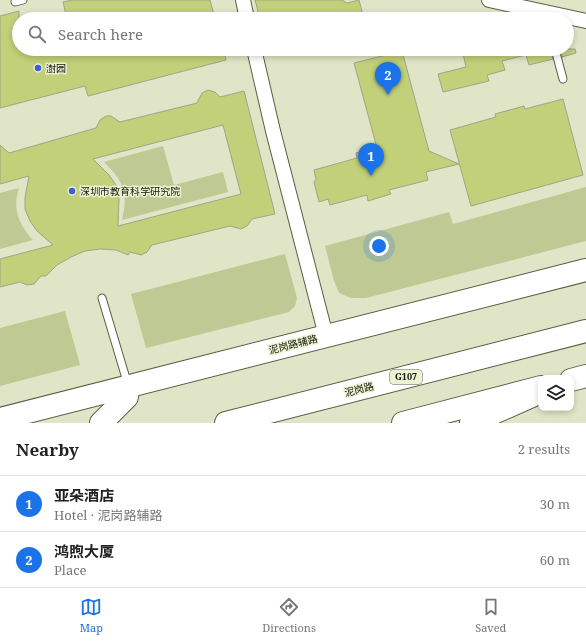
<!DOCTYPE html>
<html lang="en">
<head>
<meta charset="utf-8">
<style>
	:root { --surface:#fff; --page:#f2f2f2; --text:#222; --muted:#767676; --line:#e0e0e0; --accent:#1a73e8 }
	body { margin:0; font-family:"Noto Serif","Noto Sans SC",serif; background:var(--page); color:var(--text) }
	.controls { position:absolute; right:12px; bottom:12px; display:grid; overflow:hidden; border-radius:8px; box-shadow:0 2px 6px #0003 }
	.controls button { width:36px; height:36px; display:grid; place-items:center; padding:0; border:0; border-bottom:1px solid var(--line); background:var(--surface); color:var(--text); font:20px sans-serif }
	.you { position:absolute; left:379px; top:246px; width:14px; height:14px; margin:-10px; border:3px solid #fff; border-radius:50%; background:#1a73e8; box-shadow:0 0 0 6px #1a73e833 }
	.badge { display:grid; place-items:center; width:26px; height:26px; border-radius:50%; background:var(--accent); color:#fff; font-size:13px; font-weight:700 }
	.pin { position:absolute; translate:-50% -33px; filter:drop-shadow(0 1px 2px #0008) }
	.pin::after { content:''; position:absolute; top:21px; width:14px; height:12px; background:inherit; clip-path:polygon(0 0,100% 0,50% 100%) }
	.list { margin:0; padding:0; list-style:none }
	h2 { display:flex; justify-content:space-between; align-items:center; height:52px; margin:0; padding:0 16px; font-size:17px }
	h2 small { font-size:13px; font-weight:400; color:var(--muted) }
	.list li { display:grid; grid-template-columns:26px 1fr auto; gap:12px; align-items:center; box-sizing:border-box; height:56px; padding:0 16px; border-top:1px solid var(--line) }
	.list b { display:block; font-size:15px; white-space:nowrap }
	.list p { margin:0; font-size:13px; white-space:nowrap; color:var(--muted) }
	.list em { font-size:13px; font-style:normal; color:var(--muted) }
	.icon { flex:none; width:22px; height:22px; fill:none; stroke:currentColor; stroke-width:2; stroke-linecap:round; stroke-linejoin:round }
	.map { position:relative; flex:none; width:586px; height:423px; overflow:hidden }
	.search { position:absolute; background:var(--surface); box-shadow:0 2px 6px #0003; left:12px; right:12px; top:12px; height:44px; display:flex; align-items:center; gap:10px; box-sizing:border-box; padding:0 14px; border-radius:22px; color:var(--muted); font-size:15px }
	.sheet { height:164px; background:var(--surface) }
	nav { display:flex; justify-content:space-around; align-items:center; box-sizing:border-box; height:56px; border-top:1px solid var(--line); background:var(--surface); font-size:11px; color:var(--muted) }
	nav a { display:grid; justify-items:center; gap:2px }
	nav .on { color:var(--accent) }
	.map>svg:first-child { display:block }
</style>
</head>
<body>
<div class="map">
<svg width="586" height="423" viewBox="0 0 586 423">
	<rect width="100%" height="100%" fill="#dfe5c6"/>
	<g fill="#bfc993">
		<path d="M163 146 174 185 223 172 228 192 122 220C129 192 123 181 104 162Z"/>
		<path d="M586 187V241L366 298H351L339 293 334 281 325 246 449 212 453 224Z"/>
		<path d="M19 188C12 208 19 225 33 240L0 249V193Z"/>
		<path d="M285 254 297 298 295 306 289 312 146 348 131 294Z"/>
		<path d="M65 311 80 365 0 386V328Z"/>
	</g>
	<g fill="#c2d079" stroke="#9fa588" fill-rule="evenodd">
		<path d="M72 0H210L215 19H67L63 2Z"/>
		<path d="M255 0H342L347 3 359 0 364 19H260Z"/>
		<path d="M19 11V49H223L226 60 88 96 85 86 0 108V16Z"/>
		<path d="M462 49H550L553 59 529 65 526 55 502 61 505 70 487 75 489 81 443 92 438 74 466 67Z"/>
		<path d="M560 49H575L576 53 562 57Z"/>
		<path d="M402 51 429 151 459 164 426 172 428 180 389 190 391 194 368 201 367 195 330 205 328 199 319 202 314 182 316 179 314 170 357 158 356 153 377 148 354 63Z"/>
		<path d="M208 90 215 92 220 97 244 91 275 214 252 219 247 226 241 229 230 226 152 245 147 252 141 255 130 252 128 255 116 250 100 249 85 251 71 257 57 265 46 276H41L34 284 27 285 20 282 0 287V259L53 245 37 231 30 221 25 209V198L29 176 0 184V145L9 153 96 128 100 120 106 116H111L120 122 197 103 202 93ZM223 125 241 194 118 226 119 199 116 185 109 175 93 159Z"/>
		<path d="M563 99 583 175 471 206 450 130 496 117 495 114 524 106 525 109Z"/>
	</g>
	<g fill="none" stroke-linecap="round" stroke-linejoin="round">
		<defs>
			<g id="lane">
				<path d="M15 2 23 0"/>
				<path d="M555 49 563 79"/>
				<path d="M102 298 128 385"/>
			</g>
			<g id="street">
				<path d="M243 0 247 19"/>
				<path d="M489 0 586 21"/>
				<path d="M254 49 273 131 326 336"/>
			</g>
			<g id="primary">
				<path d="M0 419 586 270"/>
				<path d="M471 423 532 396"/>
			</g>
			<g id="highway">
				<path d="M571 380 586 376"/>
				<path d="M101 423 127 397 128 386"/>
				<path d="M226 423 586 331"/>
				<path d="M403 423 541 387"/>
			</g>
		</defs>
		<use href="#lane" stroke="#5a5e44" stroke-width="9"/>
		<use href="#street" stroke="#5a5e44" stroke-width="16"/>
		<use href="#primary" stroke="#5a5e44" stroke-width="24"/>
		<use href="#highway" stroke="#5a5e44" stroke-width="24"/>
		<use href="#lane" stroke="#fff" stroke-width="7"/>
		<use href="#street" stroke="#fff" stroke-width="14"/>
		<use href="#primary" stroke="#fff" stroke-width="22"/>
		<use href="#highway" stroke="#fff" stroke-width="22"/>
	</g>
	<g fill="#3b60d2" stroke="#ecf3d3" stroke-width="1.5">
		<circle cx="38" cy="68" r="4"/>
		<circle cx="72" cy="191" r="4"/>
	</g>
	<g text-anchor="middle" stroke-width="3" stroke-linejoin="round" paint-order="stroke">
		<rect fill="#ecf3d3" stroke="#545846" stroke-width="1" x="390" y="370" width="32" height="14" rx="3"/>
		<g font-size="9" font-weight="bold" fill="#13150a">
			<text x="406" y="380">G107</text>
		</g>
		<g font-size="10" fill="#13150a" stroke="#ecf3d3" text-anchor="start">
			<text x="46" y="72">澍园</text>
			<text x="80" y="195">深圳市教育科学研究院</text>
		</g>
		<g font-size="10" fill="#13150a" stroke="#ecf3d3">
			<text transform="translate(293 344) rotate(-14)" y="4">泥岗路辅路</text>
			<text transform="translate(359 389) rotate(-14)" y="4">泥岗路</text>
		</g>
	</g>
</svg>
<div class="controls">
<button><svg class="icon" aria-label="layers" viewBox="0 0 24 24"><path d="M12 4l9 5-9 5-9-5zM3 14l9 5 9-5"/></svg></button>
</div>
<div class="you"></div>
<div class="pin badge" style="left:371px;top:176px">1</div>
<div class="pin badge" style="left:388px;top:95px">2</div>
<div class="search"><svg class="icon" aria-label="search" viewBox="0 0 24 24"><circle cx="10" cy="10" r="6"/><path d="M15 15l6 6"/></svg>Search here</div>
</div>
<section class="sheet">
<h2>Nearby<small>2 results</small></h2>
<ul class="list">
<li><span class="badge">1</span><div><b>亚朵酒店</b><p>Hotel · 泥岗路辅路</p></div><em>30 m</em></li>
<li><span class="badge">2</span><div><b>鸿煦大厦</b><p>Place</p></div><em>60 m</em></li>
</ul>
</section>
<nav>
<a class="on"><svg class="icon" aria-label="map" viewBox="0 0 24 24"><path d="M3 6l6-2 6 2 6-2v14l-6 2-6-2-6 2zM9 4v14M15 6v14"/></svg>Map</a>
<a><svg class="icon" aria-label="directions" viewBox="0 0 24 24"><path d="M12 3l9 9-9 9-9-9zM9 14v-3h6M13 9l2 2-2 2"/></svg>Directions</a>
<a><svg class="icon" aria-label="saved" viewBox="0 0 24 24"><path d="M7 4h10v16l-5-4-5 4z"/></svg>Saved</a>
</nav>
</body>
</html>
